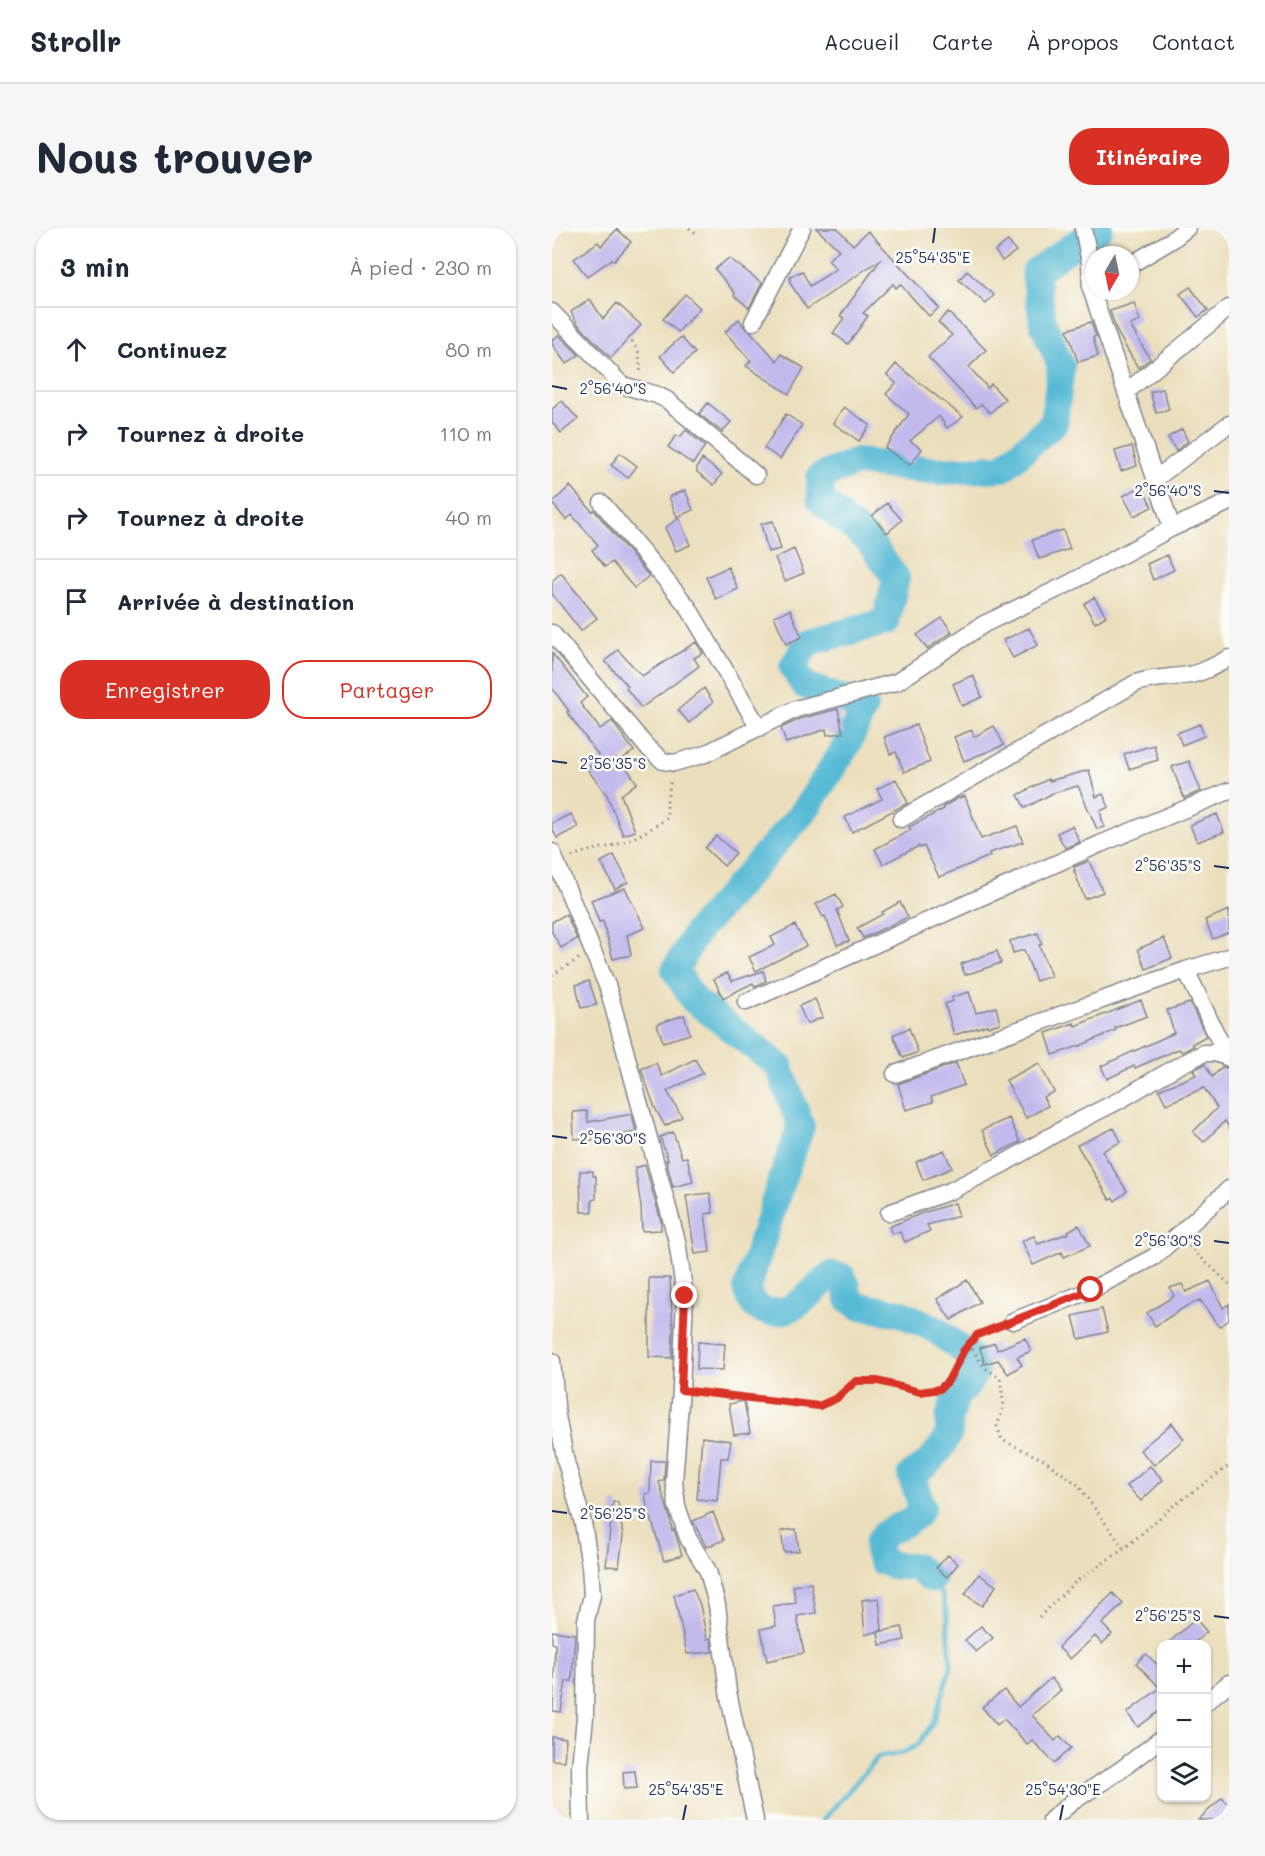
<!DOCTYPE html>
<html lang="fr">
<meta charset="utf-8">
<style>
body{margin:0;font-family:Mali,sans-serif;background:#f6f6f7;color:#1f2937}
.controls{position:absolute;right:18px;bottom:18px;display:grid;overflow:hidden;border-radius:12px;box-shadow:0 2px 4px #0004}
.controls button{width:54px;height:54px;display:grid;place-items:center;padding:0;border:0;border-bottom:2px solid #e0e1e3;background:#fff;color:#1f2937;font:30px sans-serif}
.compass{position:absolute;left:533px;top:18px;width:54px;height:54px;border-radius:50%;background:#fff;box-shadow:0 2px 4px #0004;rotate:189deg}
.stop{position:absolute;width:18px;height:18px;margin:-14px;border:4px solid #d93025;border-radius:50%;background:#fff}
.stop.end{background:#d93025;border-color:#fff;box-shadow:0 2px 6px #0008}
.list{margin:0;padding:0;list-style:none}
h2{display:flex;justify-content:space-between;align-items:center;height:78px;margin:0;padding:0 24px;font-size:26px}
h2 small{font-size:20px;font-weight:400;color:#747a83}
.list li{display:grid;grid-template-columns:39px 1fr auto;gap:18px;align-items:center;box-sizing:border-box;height:84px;padding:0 24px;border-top:2px solid #e0e1e3}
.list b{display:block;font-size:22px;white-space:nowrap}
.list em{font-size:20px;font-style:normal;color:#747a83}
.actions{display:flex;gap:12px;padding:18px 24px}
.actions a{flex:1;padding:14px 0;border:2px solid #d93025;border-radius:24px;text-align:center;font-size:21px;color:#d93025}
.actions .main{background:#d93025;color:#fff}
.icon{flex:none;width:33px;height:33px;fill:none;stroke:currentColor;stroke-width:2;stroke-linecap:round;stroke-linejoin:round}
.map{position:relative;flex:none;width:677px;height:1592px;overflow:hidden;border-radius:24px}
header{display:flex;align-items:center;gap:36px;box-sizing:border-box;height:84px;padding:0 30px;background:#fff;border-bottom:2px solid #e0e1e3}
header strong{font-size:28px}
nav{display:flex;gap:33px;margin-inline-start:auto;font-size:21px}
.intro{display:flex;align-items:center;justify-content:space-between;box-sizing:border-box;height:144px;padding:0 36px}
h1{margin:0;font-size:42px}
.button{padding:15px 27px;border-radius:24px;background:#d93025;color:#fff;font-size:21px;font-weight:700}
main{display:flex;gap:36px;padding:0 36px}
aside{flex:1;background:#fff;border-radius:24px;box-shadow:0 2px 4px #0004}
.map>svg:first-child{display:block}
</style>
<header>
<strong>Strollr</strong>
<nav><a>Accueil</a><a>Carte</a><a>À propos</a><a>Contact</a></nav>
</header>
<div class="intro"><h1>Nous trouver</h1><a class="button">Itinéraire</a></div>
<main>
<aside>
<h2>3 min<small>À pied · 230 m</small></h2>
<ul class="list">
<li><svg class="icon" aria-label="ahead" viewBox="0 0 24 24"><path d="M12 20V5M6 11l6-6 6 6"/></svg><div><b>Continuez</b></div><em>80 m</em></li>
<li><svg class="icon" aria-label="right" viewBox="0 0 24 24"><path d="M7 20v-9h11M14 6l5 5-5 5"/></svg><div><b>Tournez à droite</b></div><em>110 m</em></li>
<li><svg class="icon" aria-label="right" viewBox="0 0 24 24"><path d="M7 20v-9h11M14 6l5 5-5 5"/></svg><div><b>Tournez à droite</b></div><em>40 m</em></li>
<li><svg class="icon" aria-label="arrive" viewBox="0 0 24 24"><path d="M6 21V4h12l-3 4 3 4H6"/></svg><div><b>Arrivée à destination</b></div></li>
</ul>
<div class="actions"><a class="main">Enregistrer</a><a>Partager</a></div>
</aside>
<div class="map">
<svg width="677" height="1592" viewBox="0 0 677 1592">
<rect width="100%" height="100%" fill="#fdfcf7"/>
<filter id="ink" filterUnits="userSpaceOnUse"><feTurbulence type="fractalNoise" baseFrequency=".0167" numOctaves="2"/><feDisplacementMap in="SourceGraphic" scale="12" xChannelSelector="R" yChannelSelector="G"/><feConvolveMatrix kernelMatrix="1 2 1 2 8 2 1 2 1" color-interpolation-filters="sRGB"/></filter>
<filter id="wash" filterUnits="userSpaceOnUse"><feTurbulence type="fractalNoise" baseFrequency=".008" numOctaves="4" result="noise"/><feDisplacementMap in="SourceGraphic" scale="24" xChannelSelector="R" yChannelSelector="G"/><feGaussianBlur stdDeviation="1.35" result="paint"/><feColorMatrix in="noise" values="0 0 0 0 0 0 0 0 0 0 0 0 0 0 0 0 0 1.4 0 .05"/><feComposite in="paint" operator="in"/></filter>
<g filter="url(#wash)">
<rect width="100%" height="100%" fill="#ebdebc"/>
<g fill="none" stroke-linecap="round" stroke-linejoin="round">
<!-- stream -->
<path stroke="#57bad5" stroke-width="4.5" d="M271,1592L326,1529L351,1525L367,1516L382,1493L399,1439L395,1385L390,1367L380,1351"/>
<!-- river -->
<path stroke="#57bad5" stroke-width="28" d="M380,1351L362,1338H344L330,1333C313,1302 353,1301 365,1287C367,1285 368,1281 370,1279L359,1247L375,1236L389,1220L397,1205V1191L404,1167L414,1159L423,1144L419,1129L383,1101L348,1085L306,1078L297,1071L294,1056L290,1049L279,1047C269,1055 260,1065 250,1073C229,1089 200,1090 195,1060L230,951L249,899L227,838L142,772L123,742L144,705L253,582L295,517L312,479L252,457L241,439L256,414L334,394L344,350L316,312L269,273L268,249L304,234L387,243L451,240L502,195L509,138L491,95L483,44L547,0"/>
</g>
<g id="blocks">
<!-- building -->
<path fill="#c2baec" d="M264,0H285L301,17L316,3L387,80L377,88L348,56L344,60L341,56L311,85L316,88L296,116L281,105L292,90L288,88L329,31L255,81L238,55V49L250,43L258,58L284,41L276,32L287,22Z
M65,1L79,14L62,33L60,31L35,49L22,31L46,14L49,18Z
M456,13L464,23L450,33L443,23Z
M177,30L210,55L197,80L182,67L183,65L163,41Z
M415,43L442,67L434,76L407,52Z
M638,59L656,82L646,89L628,66Z
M133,66L148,80L126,104L111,91Z
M38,71L51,91L65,75L89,97L59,130L25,95L19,84Z
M582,75L588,93L578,97L598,131L586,140L565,104L558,83Z
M396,84L434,122L417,139L436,160L439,156L453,171L438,185L429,176L424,180L376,129L400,107L386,94Z
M187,91L193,100L199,104L225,133L229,126L252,140L237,166L194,138L199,133L173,104Z
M539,94L544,108L541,109L546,128L526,134L515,102Z
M7,107L27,127L14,136L0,116V112Z
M129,109L143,125L122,144L108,128Z
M344,136L411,189L395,200L387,188L358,213L370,221L358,237L333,220L357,186L334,166L344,155L335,147Z
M611,161L617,181L604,185L598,164Z
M10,173L26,191L9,205L0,194V181Z
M156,175L179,194L170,204L147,186Z
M292,179L318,197L307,213L281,195Z
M234,186L250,197L228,231L212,220Z
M630,201L636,213L624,223L616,209Z
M134,202L153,218L141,236L116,219L124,207L128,209Z
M580,218L585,238L569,243L563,223Z
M68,225L85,238L76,250L59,237Z
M150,231L170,246L162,257L145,244V239Z
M18,258L40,283L42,282L97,348L82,360L60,334L53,339L40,322L46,317L20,287L14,292L0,275Z
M590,258L600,279L582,288L571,268Z
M133,262L141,282L125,289L117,269Z
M335,275L350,292L335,305L320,288Z
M127,290L138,317L124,323L113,300Z
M221,293L229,321L216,324L209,296Z
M511,302L518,321L487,331L480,312Z
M242,321L252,345L233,353L223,330Z
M615,327L622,342L601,352L595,336Z
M176,339L186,361L164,371L154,349Z
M9,345L45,390L29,403L0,366V353Z
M542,369L554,388L543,395L532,376Z
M238,382L250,409L234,416L222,388Z
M390,390L400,404L375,421L365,407Z
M477,400L486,417L461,430L451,412Z
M144,414L151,425L142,430L147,438L89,480L74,460L76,458L53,433L66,422L90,448Z
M0,425L35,469L28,475L48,501L60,493L82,523L69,532L85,555L69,567L83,603L71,607L55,567L35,541L49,531L15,484L17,483L0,460Z
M421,447L430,469L410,478L401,456Z
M152,460L161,474L137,495L126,482Z
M286,481L291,505L275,507L274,501L234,515L229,500L248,491Z
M648,496L652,508L630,517L625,505Z
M364,497L378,534L352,544L344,524L338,526L332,509Z
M442,498L452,517L412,533L402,509L420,502L422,509Z
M602,517L606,532L577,541L572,526Z
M637,533L649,563L632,570L620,539Z
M537,542L544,569L551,566L557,579L548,583L552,599L545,601L526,558L501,565L473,580L466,567L496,551L497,553Z
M344,551L356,575L300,604L293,589L330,571L325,561Z
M413,568L429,611L465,598L471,614L437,625L438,628L387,649L372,618L368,620L367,618L331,636L323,621L359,602L357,599L392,581L391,579L404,571Z
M19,586L26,599L5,610L0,600V595Z
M665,586L672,604L645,614L638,597Z
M520,598L528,614L513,620L505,605Z
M164,608L184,625L172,638L153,620Z
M62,627L76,654L63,661L49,634Z
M537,633L551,664L533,671L522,643H523L522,639Z
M73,660L93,700L75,707L79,727L61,731L51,693L47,694L39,672Z
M284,666L291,679L285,682L297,713L285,717L273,688L271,689L264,676Z
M348,674L356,689L311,710L305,700L331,686L330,684Z
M677,682V704L661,711L653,692Z
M14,686L25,711L9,720L0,704V694Z
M243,697L254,718L204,743L197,729L223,717L219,709Z
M486,705L490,716L487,717L499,748L484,753L472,722L461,725L458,713Z
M612,710L620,730L594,741L586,721Z
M445,723L449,735L413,747L409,736Z
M211,743L214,753L203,759L201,755L171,770L162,751L175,745L180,753Z
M37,753L45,777L29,780L24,757Z
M417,764L424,785L444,779L448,795L436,799L435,797L402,807L393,776L401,773L400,769Z
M263,771L271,789L255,796L247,778Z
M589,772L595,788L563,800L564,802L530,817L501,827L494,805L522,795L523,798Z
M638,775L654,808L640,816L642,818L630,824L627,821L583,840L582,838L555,851L549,838L622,805L615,782Z
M132,787L138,806L111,814L105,796Z
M357,800L366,824L351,830L341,807Z
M143,831L151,845L115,863L130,889L113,898L103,880L89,841L104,835L110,848Z
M404,835L412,857L379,869L381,874L354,882L346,856Z
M487,835L502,864L491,869L496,878L474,890L454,852Z
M653,836L660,849L670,839L677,840V900L673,893L652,914L641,904L665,880L652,860L614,876L607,862L644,847L641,842Z
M35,883L36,894L80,886L84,904L34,913V910L22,911L21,884Z
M457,890L468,914L442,927L430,902Z
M562,900L569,914L550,923L575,963L563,973L561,970L558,972L525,917Z
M121,904L130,930L135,929L141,954L121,959L114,932H116L108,909Z
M392,922L400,940L371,952L364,934Z
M93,937L109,993V1002L90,1003L89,979L83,940Z
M28,943H41V948H44V971L40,972V984H29Z
M158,965L161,985L153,986L158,1024L143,1026L134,968Z
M403,975L407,988L375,997L378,1003L353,1014L348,1004L340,1006L337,999L370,985Z
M527,997L538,1018L512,1029L510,1024L481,1037L470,1013L482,1008L486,1016L517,1005L516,1003Z
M97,1050H118L121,1103L120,1130L97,1129Z
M415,1052L428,1074L399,1092L385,1071Z
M658,1053L671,1080L677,1076V1092L667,1099L648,1072L633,1079L603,1098L595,1085L622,1068L618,1060L630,1056L634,1064Z
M550,1081L556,1104L527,1111L521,1088Z
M473,1110L479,1123L465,1129L470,1137L456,1146L446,1132L433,1136L428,1120L443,1115L445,1122Z
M146,1114L173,1116L171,1142L145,1141Z
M192,1173L198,1205L182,1207L177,1176Z
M620,1195L632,1211L602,1237L588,1222Z
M150,1209L179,1213L176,1230H169L165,1273L145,1271Z
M99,1233H113L112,1252L107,1254L118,1290L120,1302L122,1301L130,1327L112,1333L99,1290L97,1291L93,1266L98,1265Z
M598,1238L611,1252L589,1273L575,1258Z
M61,1274H66L71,1308L67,1339L54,1338Z
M161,1284L172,1312L154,1319L141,1293Z
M244,1301L247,1323L232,1324L229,1303Z
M396,1327L406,1336L395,1349L384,1340Z
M427,1346L444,1358L430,1378L413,1366Z
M259,1355L264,1385L245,1388L252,1425L215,1433L209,1401L224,1398L221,1378L244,1375L241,1358Z
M141,1361L148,1377L155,1411L159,1410L160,1424L135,1426L122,1367Z
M561,1365L571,1376L550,1396L560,1406L550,1416L543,1408L518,1431L506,1419Z
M327,1370L330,1402L313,1407L310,1372Z
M644,1391L655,1404L641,1416H615Z
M429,1398L441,1410L424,1424L413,1412Z
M350,1399L353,1412L328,1417L326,1404Z
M0,1403L23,1406L20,1453H14L9,1484L1,1483L3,1416L0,1415Z
M594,1426L609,1440V1482L586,1499L575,1485L608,1460L584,1435Z
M499,1450L509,1462L480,1487L503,1513L508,1508L519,1520L502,1535L480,1512L475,1516L452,1491L445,1497L430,1479L452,1462L466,1479Z
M0,1509L14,1511L12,1533L0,1532Z
M83,1543L85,1560L72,1561L71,1544Z
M670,1570L677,1577V1581L665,1592H646Z"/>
</g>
</g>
<g filter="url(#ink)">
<use href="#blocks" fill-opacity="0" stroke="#83868d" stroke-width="1.5"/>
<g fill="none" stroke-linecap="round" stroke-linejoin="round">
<!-- street casing -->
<g stroke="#83868d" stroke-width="19">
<path id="street" d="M531,0L538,34L539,61L620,300
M578,37L620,12L635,0
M0,84L70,157L105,167L115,172L204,247
M201,94L250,0
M574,164L677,80
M603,251L677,196
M50,275L136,379L207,500
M0,405L94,518L111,533L122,535L153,526L244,481L345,454L432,396L514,357L620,300L677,274
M349,591L584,455C601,449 619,450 637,447C651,445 664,437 677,430
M0,624L56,760L125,1013L133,1068L129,1162L122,1254L125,1278L136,1310L156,1343L165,1377L176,1464L203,1592
M634,742L669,816L672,827
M194,774L548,616L677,563
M343,846L634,742L677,729
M337,985L398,963L451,936L513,900L568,872L624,839L652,825H663L677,830
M461,1093L539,1062L602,1029L677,961
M0,1133L5,1188L14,1234L31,1295L38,1338L40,1367L34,1392L33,1489L28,1539L29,1592
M654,1474L677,1455
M499,1592L520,1574L567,1543L610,1510"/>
</g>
<!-- path -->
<path stroke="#83868d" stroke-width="3" stroke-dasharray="1.5 4.5" stroke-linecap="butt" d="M137,0L144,5
M80,113L87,125L89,147
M20,629C35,621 53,621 69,615C86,609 101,600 115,590V573L119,551
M0,747L28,730
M637,1018L677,1056
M417,1116L432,1139L448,1150L452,1178L445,1198L450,1212L492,1232L526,1257L572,1321
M145,1165L197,1169L267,1178L285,1170L304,1153H326L368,1164L388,1161L396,1153L412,1122L425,1107L448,1097
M487,1389L523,1354L572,1321L621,1278L677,1238"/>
<!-- street -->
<use href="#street" stroke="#fff" stroke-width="16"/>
</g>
</g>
<g fill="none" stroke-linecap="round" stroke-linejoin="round" filter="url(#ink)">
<!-- route -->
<path stroke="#d93025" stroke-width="8" d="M133,1068L129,1162L267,1178L285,1170L304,1153H326L368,1164L388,1161L396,1153L412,1122L425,1107L539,1062"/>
</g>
<!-- ticks -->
<path fill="none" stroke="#1b2f5e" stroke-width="2" d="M381,15L383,0M0,158L15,161M662,263L677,265M0,533L15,535M662,638L677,640M0,908L15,910M662,1013L677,1015M0,1283L15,1285M662,1388L677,1390M131,1592L134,1577M508,1592L511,1577"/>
<g font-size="15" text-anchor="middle" fill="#1b2f5e" stroke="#fdfcf7" stroke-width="5" stroke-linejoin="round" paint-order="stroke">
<text x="381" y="35">25°54'35"E</text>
<text x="61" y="166">2°56'40"S</text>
<text x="616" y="268">2°56'40"S</text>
<text x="61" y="541">2°56'35"S</text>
<text x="616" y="643">2°56'35"S</text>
<text x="61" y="916">2°56'30"S</text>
<text x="616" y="1018">2°56'30"S</text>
<text x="61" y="1291">2°56'25"S</text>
<text x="616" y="1393">2°56'25"S</text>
<text x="134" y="1567">25°54'35"E</text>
<text x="511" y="1567">25°54'30"E</text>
</g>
</svg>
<div class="controls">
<button>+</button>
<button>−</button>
<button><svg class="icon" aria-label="layers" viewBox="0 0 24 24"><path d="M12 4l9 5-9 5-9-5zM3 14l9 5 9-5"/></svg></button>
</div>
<svg class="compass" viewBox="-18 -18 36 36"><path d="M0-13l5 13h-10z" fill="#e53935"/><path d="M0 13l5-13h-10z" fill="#747a83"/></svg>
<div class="stop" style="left:539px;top:1062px"></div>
<div class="stop end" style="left:133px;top:1068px"></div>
</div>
</main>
